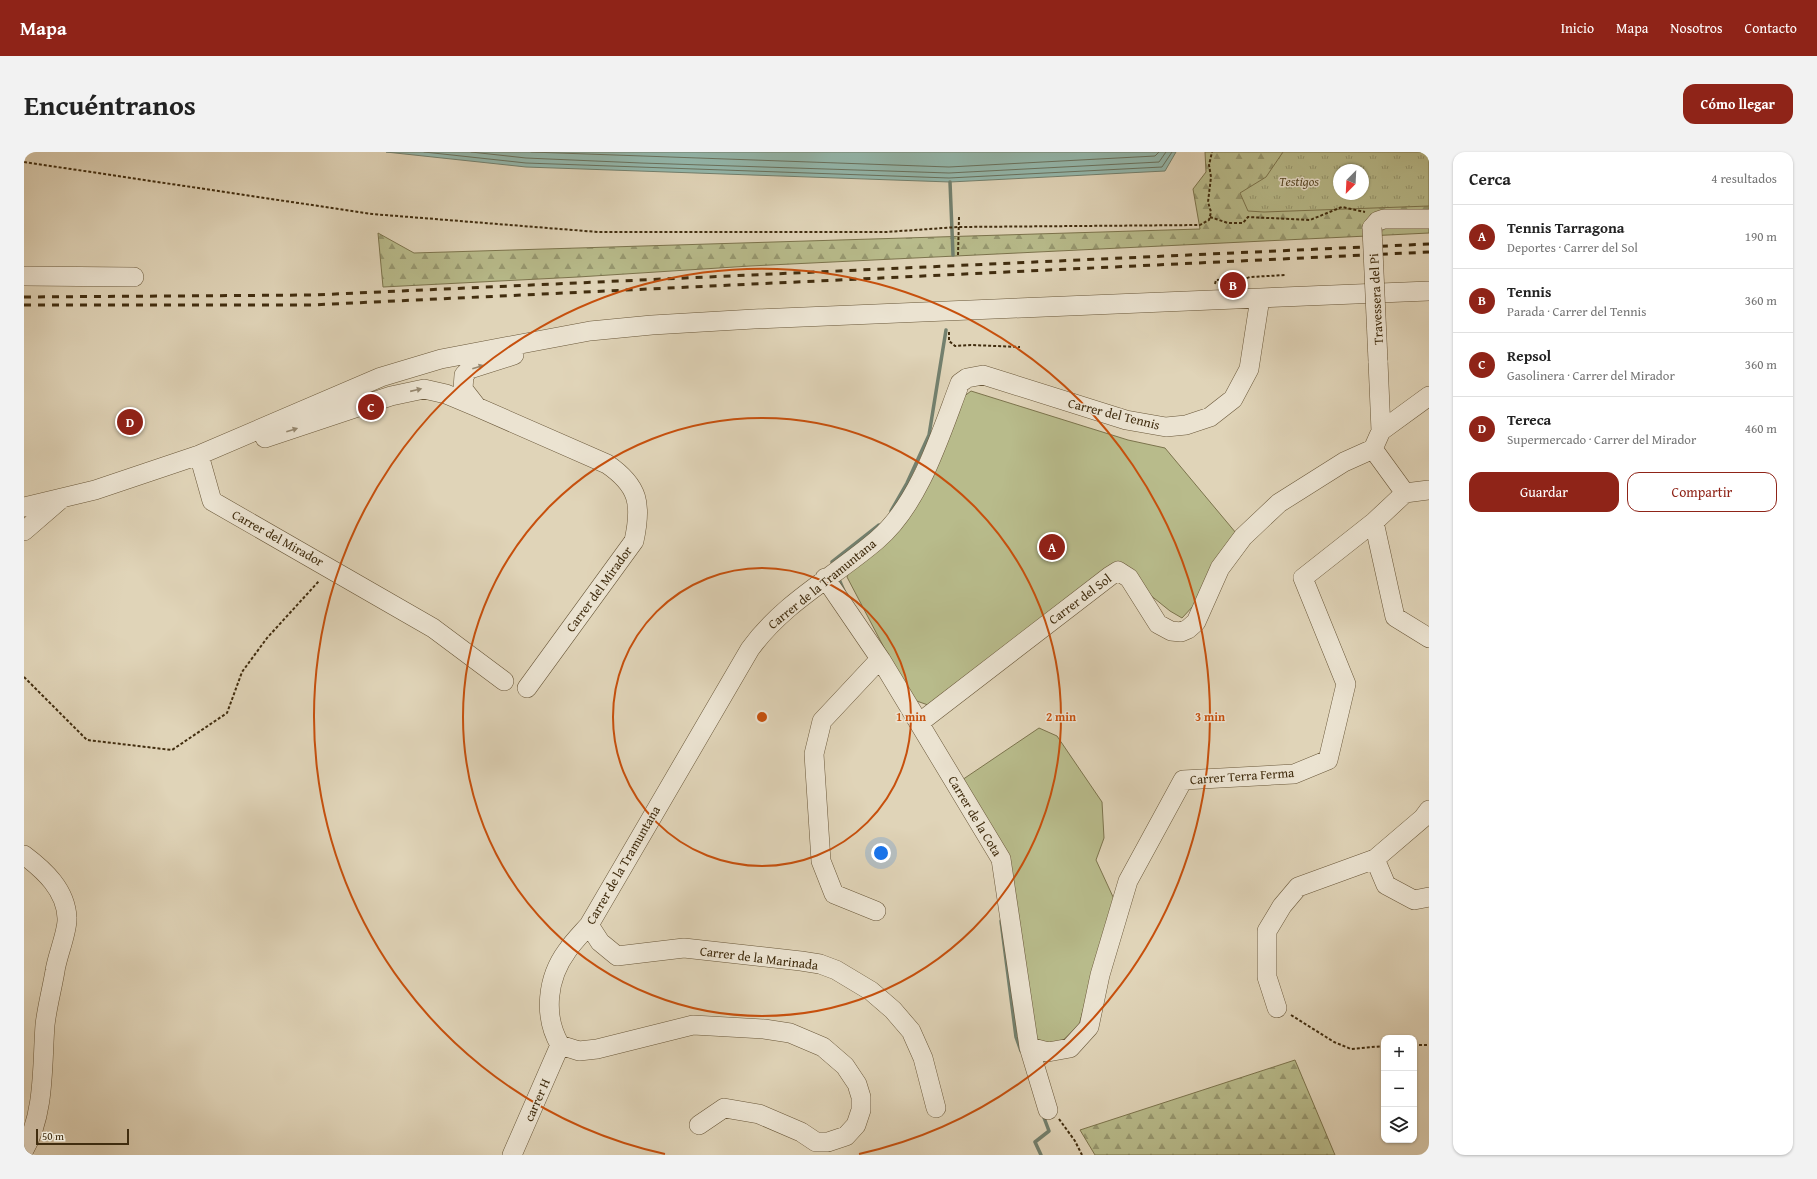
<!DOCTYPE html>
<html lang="es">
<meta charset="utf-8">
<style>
body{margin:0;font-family:"Gentium Book Plus",serif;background:#f2f2f2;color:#222}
.controls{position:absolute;right:12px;bottom:12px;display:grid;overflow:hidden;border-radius:8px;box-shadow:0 1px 3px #0004}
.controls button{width:36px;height:36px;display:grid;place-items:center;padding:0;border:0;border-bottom:1px solid #e0e0e0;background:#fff;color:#222;font:20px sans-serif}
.compass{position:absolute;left:1309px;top:12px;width:36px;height:36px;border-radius:50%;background:#fff;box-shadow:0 1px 3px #0004;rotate:204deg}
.scale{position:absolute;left:12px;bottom:10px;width:93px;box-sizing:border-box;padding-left:4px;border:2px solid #412d0f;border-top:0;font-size:11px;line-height:14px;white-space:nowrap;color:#412d0f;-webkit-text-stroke:3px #ebe3d1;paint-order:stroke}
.you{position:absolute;left:857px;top:701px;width:14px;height:14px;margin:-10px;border:3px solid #fff;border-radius:50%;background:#1a73e8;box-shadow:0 0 0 6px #1a73e833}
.badge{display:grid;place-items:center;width:26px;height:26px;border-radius:50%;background:#8f2418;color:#fff;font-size:13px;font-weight:700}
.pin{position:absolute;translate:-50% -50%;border:2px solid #fff;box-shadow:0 1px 4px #0006}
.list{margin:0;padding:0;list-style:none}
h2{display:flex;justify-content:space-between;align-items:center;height:52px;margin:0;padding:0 16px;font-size:17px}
h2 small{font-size:13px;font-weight:400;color:#767676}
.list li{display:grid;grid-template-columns:26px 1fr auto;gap:12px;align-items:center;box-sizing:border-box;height:64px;padding:0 16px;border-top:1px solid #e0e0e0}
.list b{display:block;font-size:15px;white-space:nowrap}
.list p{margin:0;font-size:13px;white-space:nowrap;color:#767676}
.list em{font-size:13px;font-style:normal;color:#767676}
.actions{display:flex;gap:8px;padding:12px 16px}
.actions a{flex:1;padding:9px 0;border:1px solid #8f2418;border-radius:12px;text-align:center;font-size:14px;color:#8f2418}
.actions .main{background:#8f2418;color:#fff}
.icon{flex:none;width:22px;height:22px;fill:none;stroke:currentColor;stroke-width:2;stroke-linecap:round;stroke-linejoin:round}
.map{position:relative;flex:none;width:1405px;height:1003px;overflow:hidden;border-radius:12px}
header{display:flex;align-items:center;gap:24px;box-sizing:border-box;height:56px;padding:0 20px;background:#8f2418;color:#fff}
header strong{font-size:19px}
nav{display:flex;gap:22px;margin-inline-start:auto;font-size:14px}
.intro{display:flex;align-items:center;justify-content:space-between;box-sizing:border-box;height:96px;padding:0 24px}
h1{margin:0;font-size:28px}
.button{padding:10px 18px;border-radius:12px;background:#8f2418;color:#fff;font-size:14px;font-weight:700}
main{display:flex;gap:24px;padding:0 24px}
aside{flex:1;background:#fff;border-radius:12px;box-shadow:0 1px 3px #0004}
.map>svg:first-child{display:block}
</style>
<header>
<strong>Mapa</strong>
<nav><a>Inicio</a><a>Mapa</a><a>Nosotros</a><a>Contacto</a></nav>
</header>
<div class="intro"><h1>Encuéntranos</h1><a class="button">Cómo llegar</a></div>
<main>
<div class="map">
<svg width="1405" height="1003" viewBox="0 0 1405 1003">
<defs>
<pattern id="forest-firs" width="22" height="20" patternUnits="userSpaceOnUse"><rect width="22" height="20" fill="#b8bb8b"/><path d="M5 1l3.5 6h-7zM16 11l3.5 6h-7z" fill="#979870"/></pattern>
<pattern id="park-tufts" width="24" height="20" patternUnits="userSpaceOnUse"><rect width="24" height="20" fill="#b8bb8b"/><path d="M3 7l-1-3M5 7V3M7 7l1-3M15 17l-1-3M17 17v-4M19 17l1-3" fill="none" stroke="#979870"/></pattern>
</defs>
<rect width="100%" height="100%" fill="#e0d4b8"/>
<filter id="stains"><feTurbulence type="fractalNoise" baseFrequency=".005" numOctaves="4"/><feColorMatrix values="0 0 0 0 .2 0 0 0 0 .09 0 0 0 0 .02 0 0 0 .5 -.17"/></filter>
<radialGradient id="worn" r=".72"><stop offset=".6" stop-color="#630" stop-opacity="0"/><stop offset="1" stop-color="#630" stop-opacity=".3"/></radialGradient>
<!-- forest -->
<path fill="url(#forest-firs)" stroke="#7c744d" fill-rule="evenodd" d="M1181,0H1405V81L726,114L554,125L359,135L354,81L390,101L1176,77L1169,37L1182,20ZM1315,18H1339V42H1315Z
M1271,908L1311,1003H1071L1056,978Z"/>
<!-- park -->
<path fill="url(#park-tufts)" stroke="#7c744d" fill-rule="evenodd" d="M1259,0H1405V54L1240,60L1224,59L1216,41L1242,25ZM1315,18H1339V42H1315Z"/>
<!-- pitch -->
<path fill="#b8bb8b" stroke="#7c744d" d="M947,239L1104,288L1141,296L1212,381L1171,452L1158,466L1146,459L1089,413L904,553L887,547L823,425L825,420L883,369L934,249Z
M1015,576L1033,584L1078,650L1080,686L1072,708L1090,747L1055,873L1034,893L1014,889L1008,878L985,706L935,630Z"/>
<!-- water -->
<path fill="#94b8ad" stroke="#73806e" d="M362,0H1152L1141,19L926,30L502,15Z"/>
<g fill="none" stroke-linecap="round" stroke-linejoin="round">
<!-- shore -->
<path stroke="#6a725e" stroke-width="1" d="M400,0L502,11L925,26L1138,15L1148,0
M447,0L502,6L617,11L925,21L1135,10L1142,0
M507,0L925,15L1131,4L1135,0"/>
<!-- stream -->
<path stroke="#73806e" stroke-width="3.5" d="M926,30L929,103
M867,359L883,331L905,283L922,178
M810,415L808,410L855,373
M814,425L820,439
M977,769L992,885L997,899
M1017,1003L1011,990L1025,979L1019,963"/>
<!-- minor casing -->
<g stroke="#695739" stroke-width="20">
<path id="minor" d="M1348,76L1354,69L1360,67H1405
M0,124L110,125
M1354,209L1357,279
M453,255L439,237L440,223L446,217L490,203
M241,286L367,244L400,237L422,242L453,255L583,312C615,334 618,352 610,389L503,536
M1349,297L1381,341
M175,303L188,349L409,476L480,529
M1381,341L1405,338
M0,355L71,338L175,303L357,225L417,207L566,179L628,173L730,167L1405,139
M1350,370L1371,465L1405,486
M0,379L37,347
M801,426L857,508L977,707L1005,895L1024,958
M895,571L1086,424L1094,419L1105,426L1134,472L1147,479L1157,480L1164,477L1172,470L1196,416L1219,385L1255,351L1320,310L1349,297L1357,279L1405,244
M1405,658L1399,666L1351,707L1362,733L1390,748L1405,745
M0,703C20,718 42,738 43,766C44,779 33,804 31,819C28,837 23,855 21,873C18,913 21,962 0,998
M852,759L810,742L797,709L790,602L798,569L856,507
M565,773L576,790L593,804L660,796L777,809L796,812L812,818L847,839L869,858L887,879L899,906L912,956
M1253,856L1243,825V779L1258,754L1274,735L1351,707
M1005,895L1024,900L1046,896L1065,875L1076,823L1104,729L1159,628L1270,622L1304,608L1322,532L1279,426L1350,370L1381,341
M675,973L700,956L735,962L777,980L792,990H804L822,984L832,973L837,958V945L833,932L821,914L799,895L766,881L740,877L669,873L573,897L555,899L536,893C519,864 523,826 543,799C549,790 558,781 565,773L726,497C760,450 810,425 853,388C896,351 916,283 936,231L943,226L959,223L1102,268L1142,275L1162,273L1186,265L1209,247L1225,217L1236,146
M488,1003L536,893"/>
</g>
<!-- path -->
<path stroke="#412d0f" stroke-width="2" stroke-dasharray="3 2" stroke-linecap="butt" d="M0,10L348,62L574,80H862L934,75L1176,73L1185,68L1187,60L1184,50L1187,25L1185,13L1188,0
M1186,65L1204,71H1219L1224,65L1286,68L1318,55L1341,60
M934,103L935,65
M1191,132L1192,128L1220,127L1226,125L1262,123
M925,180V189L931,194L947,193L996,195
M0,525L63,588L148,598L203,561L218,520L243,486L295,429
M1267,863L1310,890L1327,897L1360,894
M1390,893H1405
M1035,967L1051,989L1058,1003"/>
<!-- minor -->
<use href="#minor" stroke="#ebe3d1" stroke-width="19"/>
<!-- rail -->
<path stroke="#412d0f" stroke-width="3" stroke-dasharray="7 7" stroke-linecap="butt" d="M0,145L289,143L1405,92
M0,153H287L1405,100"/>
<!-- minor-bridge casing -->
<g stroke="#695739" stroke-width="20" stroke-linecap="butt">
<path id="minor-bridge" d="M1348,76L1354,209"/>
</g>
<!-- minor-bridge -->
<use href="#minor-bridge" stroke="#ebe3d1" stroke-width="19"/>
</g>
<!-- one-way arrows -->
<defs><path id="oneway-solid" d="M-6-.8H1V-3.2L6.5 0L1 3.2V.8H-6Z"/></defs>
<g fill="#968870">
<use href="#oneway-solid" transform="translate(454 215) rotate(-18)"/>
<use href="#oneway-solid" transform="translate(392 238) rotate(-13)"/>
<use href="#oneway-solid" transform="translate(268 278) rotate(-18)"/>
</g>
<!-- distance rings -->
<g fill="none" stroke="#c7500d" stroke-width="2">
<circle cx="738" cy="565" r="149"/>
<circle cx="738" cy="565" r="299"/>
<path d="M641 1002A448 448 0 1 1 835 1002"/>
</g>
<g text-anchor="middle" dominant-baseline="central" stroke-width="3" stroke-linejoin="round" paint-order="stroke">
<!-- park labels -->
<g font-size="13" font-style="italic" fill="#594928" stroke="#ebe3d1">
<text x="1275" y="29">Testigos</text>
</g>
<!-- street labels -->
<g font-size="13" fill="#412d0f" stroke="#ebe3d1">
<text transform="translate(1352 147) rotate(-93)">Travessera del Pi</text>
<text transform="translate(1090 262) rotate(14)">Carrer del Tennis</text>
<text transform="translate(254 386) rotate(29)">Carrer del Mirador</text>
<text transform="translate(798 432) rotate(-39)">Carrer de la Tramuntana</text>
<text transform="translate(575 437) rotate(-54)">Carrer del Mirador</text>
<text transform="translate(1056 447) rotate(-37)">Carrer del Sol</text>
<text transform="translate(1218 624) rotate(-4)">Carrer Terra Ferma</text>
<text transform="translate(951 664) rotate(59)">Carrer de la Cota</text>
<text transform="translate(599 713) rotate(-60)">Carrer de la Tramuntana</text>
<text transform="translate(735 806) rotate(7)">Carrer de la Marinada</text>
<text transform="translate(513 948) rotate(-66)">carrer H</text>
</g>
</g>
<circle cx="738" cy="565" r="6" fill="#c7500d" stroke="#ebe3d1" stroke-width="2"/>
<g font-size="12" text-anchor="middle" font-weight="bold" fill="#c7500d" stroke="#ebe3d1" stroke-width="3" stroke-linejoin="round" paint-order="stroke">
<text x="887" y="569">1 min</text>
<text x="1037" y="569">2 min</text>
<text x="1186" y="569">3 min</text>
</g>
<rect width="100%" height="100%" filter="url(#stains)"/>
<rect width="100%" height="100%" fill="url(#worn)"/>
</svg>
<div class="controls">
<button>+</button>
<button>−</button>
<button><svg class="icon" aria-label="layers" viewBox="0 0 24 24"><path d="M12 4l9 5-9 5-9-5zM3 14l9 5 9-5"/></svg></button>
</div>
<svg class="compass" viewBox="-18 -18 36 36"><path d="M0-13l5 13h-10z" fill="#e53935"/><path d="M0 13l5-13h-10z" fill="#767676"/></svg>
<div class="scale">50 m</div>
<div class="you"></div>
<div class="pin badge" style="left:1028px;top:395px">A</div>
<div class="pin badge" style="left:1209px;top:133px">B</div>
<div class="pin badge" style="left:347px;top:255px">C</div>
<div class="pin badge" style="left:106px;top:270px">D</div>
</div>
<aside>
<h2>Cerca<small>4 resultados</small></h2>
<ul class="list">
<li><span class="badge">A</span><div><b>Tennis Tarragona</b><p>Deportes · Carrer del Sol</p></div><em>190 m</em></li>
<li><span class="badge">B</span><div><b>Tennis</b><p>Parada · Carrer del Tennis</p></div><em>360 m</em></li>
<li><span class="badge">C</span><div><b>Repsol</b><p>Gasolinera · Carrer del Mirador</p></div><em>360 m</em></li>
<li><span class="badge">D</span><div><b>Tereca</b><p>Supermercado · Carrer del Mirador</p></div><em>460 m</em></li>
</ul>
<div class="actions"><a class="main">Guardar</a><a>Compartir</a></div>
</aside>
</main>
